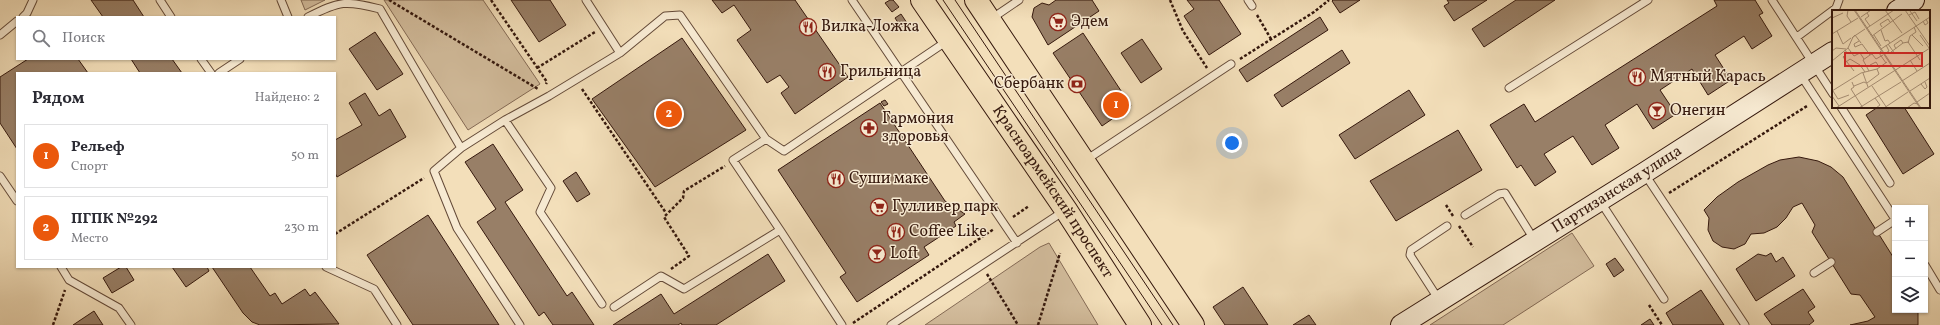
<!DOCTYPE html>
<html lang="ru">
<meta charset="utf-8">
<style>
body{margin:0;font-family:Vollkorn,serif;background:#f2f2f3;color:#2b2b33}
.controls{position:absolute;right:12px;bottom:12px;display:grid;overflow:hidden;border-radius:0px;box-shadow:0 1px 3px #0004}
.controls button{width:36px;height:36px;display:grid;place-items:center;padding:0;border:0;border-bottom:1px solid #e1e1e2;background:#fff;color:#2b2b33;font:20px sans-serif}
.you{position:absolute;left:1232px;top:143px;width:14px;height:14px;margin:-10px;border:3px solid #fff;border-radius:50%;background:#1a73e8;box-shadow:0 0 0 6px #1a73e833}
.badge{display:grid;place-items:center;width:26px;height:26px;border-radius:50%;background:#ea580c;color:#fff;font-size:13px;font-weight:700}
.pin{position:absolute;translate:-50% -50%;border:2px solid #fff;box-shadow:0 1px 4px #0006}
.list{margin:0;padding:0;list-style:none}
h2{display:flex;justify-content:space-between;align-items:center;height:52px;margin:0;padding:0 16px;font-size:17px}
h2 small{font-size:13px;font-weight:400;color:#7c7c81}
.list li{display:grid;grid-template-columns:26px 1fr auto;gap:12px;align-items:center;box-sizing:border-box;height:64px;margin:0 8px 8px;padding:0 8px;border:1px solid #e1e1e2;border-radius:0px}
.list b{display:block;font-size:15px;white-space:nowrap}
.list p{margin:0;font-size:13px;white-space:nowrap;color:#7c7c81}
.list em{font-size:13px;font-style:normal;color:#7c7c81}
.icon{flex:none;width:22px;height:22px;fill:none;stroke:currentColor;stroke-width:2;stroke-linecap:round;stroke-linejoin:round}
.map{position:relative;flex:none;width:1940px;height:325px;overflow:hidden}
.search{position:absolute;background:#fff;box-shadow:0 1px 3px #0004;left:16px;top:16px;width:320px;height:44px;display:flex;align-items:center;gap:10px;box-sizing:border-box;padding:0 14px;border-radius:0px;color:#7c7c81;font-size:15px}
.panel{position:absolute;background:#fff;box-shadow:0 1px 3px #0004;left:16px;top:72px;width:320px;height:196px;border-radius:0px}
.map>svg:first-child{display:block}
</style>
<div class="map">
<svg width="1940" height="325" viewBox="0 0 1940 325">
<rect width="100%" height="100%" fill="#f3dfba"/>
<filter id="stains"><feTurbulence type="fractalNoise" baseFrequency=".005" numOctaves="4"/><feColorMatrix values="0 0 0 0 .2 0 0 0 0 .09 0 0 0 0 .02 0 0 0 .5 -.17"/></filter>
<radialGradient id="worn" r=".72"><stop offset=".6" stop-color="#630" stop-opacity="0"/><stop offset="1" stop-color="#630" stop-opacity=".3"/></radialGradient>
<!-- green -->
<path fill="#d3bd9d" stroke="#846a55" d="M301,0H325L305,10Z
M384,0H483L540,84L468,130Z
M1572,233L1594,266L1503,325H1430Z
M1049,243L1098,325H925L1040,247Z"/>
<!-- building -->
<path fill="#987f67" stroke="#35180d" d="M91,0H133L144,17H103Z
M511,0H550L566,25L539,42Z
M712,0H795L848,77L795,114L781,93L789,87L780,75L767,83L737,40L751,30L734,5L722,13Z
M890,0H893L899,7L892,12L885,3Z
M1056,0H1092L1099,11L1048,45L1032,17L1034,8L1042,3L1049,5Z
M1187,0H1219L1241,34L1209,55L1184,16L1194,9Z
M1333,0H1360L1340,13L1332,1Z
M1447,0H1487L1454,21L1444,6L1449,3Z
M1516,0H1555L1484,47L1472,29Z
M1714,0H1755L1763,13L1759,15L1772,36L1752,49L1744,36L1715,55L1731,80L1708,95L1692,69L1660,90L1676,114L1653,129L1637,104L1605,125L1619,148L1592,165L1573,136L1544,154L1556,172L1535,186L1521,165L1517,168L1490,125L1524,104L1535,122L1717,6Z
M901,14L907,23L901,27L895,18Z
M1320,17L1328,30L1247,82L1239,70Z
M375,32L403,74L377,90L349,49Z
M1083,33L1131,106L1102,126L1053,53Z
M682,38L746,130L655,187L592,99Z
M1142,39L1162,69L1141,83L1121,53Z
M1342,50L1350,63L1282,107L1274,95Z
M28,59H78L88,73H17V149L0,123V77Z
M131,59H172L182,73H140Z
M1409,90L1425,115L1355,159L1339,135Z
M365,93L379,116L390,109L406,137L337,177L335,173V140L362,125L349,103Z
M885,100L888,104L884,106L881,102Z
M880,103L945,201L965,214L954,222L956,226L924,247L929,255L857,302L840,277L846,273L778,170Z
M1878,107H1904L1934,154L1903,174L1866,115Z
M1458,130L1482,170L1396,221L1370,181Z
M493,144L523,190L505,202L567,296L572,292L594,325H553L544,312L539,316L477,222L496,209L465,162Z
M1799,157L1818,161L1831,167L1843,177L1895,260V310H1918V325H1850L1868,321L1875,317L1860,295L1851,294L1812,232L1815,225L1802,203L1793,207L1786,218L1777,227L1764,233L1751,234L1745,244L1734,249L1722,247L1713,241L1708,230L1709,218L1704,210L1717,197L1738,182L1768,165L1780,160Z
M576,172L590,194L577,202L563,181Z
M428,215L499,325H413L367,255Z
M1771,253L1776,262L1783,257L1795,276L1756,301L1736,269L1758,254L1766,256Z
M768,254L785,281L716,325H682L681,323L678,325H613L661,294L674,314Z
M1615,258L1624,270L1614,277L1606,264Z
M121,267H126L134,280L112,293L103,278Z
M172,267H207L209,271L186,287Z
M212,267H250L270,296L275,293L282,304L305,289L310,296L315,292L339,324L260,325L252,322L243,313Z
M1243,287L1268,325H1225L1213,307Z
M1803,289L1815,307L1808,312L1814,321L1809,325H1772L1764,314Z
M1701,290L1724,325H1673L1666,313Z
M94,311L103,325H73Z
M1309,315L1316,325H1293Z
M1650,319L1654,325H1641Z"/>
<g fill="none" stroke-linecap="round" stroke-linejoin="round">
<!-- lane casing -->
<g stroke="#644a38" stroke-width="9">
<path id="lane" d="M160,0L171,17
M281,0L288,17
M852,0L1017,243
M1248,0L1252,6
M1772,0L1833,94
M23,17L27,13L33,0
M308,17C340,1 345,0 380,9L461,148
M991,19L1019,0
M0,35L17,21
M1797,37L1836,8L1839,0
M620,53L665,16L680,15L766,139L784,151L947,41
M201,59L211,73
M219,73L240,59
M1800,74L1895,219
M1509,88L1648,0
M1841,107L1890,183
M505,120L551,188L540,212L602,304
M766,139L733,160L780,230
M1086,160L1231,64
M1644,173L1745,325
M0,176L17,201
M1600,201L1664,299
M1465,215L1499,194L1505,193L1535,241
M1877,232L1895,220
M1925,265L1940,290
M61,267L69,280L119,308L131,325
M326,267L374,289L397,325
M1814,273L1831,262
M1439,300L1410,255L1411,250L1447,226
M614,307L661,276L684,289L780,230L842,325
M520,325L457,228L434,171L461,148L505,120L549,96L620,53L586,0
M891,325L1064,211"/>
</g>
<!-- secondary casing -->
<g stroke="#35180d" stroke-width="22">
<g id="secondary">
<path d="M1897,11L1914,0"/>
<path id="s1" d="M1401,325L1644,173L1833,52"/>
</g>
</g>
<!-- primary casing -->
<g stroke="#35180d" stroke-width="24">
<g id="primary">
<path id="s2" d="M922,0L1066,210L1140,325"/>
<path d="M976,0L1193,325"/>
</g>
</g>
<!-- path -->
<path stroke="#35180d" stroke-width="2.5" stroke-dasharray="3 2" stroke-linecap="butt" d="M389,0L538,89
M491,0L547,82L546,84
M1170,0L1183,31L1207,68
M1257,15L1271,39
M1240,59L1314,12L1329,0
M537,68L595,32
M582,89L666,213
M1669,193L1807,106
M1446,205L1453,216
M1013,217L1029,206
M1459,226L1473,247
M335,234L424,178
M671,269L689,256L664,217L683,198L684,191L725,166
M987,274L1018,325
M1649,305L1662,325
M853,323L994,229
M53,325L65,290
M1038,325L1060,253"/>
<!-- lane -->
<use href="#lane" stroke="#f7ead2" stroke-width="7"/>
<!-- secondary -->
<use href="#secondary" stroke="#f7ead2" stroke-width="20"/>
<!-- primary -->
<use href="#primary" stroke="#f3dfba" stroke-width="22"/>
<!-- tram -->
<path stroke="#35180d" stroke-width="1" d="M943,0L1162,325
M955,0L1173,325"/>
</g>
<!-- icons -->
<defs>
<g id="supermarket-ring" transform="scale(0.9)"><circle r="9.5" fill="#f7ead2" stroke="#8f2418" stroke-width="1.5"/><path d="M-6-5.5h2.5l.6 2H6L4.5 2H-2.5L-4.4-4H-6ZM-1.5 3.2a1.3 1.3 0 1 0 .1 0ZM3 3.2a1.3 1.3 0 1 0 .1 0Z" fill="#8f2418"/></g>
<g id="restaurant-ring" transform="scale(0.9)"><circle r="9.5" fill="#f7ead2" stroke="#8f2418" stroke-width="1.5"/><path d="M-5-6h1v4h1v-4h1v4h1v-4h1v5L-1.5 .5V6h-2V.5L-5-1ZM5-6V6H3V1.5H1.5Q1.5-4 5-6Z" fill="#8f2418"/></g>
<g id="bank-ring" transform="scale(0.9)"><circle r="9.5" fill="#f7ead2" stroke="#8f2418" stroke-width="1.5"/><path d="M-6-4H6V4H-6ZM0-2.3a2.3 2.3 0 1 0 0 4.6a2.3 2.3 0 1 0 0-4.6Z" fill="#8f2418"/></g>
<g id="bar-ring" transform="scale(0.9)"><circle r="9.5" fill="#f7ead2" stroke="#8f2418" stroke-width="1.5"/><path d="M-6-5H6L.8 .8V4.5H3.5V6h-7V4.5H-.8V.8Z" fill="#8f2418"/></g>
<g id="pharmacy-ring" transform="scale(0.9)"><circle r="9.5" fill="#f7ead2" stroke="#8f2418" stroke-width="1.5"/><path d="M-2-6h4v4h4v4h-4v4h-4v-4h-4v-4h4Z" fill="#8f2418"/></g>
</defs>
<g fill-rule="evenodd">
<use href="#supermarket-ring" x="1058" y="22"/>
<use href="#restaurant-ring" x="808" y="27"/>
<use href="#restaurant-ring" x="827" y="72"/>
<use href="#restaurant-ring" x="1637" y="77"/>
<use href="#bank-ring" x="1077" y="84"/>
<use href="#bar-ring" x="1657" y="111"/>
<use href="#pharmacy-ring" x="869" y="128"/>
<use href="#restaurant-ring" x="836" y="179"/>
<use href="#supermarket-ring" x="879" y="207"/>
<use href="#restaurant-ring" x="896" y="232"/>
<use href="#bar-ring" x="877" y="254"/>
</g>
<g text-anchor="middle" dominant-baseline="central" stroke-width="3" stroke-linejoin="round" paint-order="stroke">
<!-- poi labels -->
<g font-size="16" fill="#35180d" stroke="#f7ead2" text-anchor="start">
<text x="1071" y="22">Эдем</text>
<text x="821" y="27">Вилка-Ложка</text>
<text x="840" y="72">Грильница</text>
<text x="1650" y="77">Мятный Карась</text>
<text x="1064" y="84" text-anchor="end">Сбербанк</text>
<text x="1670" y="111">Онегин</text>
<text x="882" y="119">Гармония<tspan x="882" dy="18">здоровья</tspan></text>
<text x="849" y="179">Суши маке</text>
<text x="892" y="207">Гулливер парк</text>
<text x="909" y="232">Coffee Like</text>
<text x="890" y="254">Loft</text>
</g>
<!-- street labels -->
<g font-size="16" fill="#35180d" stroke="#f7ead2">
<text stroke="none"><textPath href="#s1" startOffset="255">Партизанская улица</textPath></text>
<text stroke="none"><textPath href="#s2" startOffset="232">Красноармейский проспект</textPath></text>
</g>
</g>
<!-- overview -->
<g transform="translate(1832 10)">
<rect width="98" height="98" fill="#f3dfba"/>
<path fill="none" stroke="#a78f75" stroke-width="1" d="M16,0L15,6L19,12M22,0L88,98M23,0L89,98M53,0L70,23M73,0L98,36M78,1L85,11M35,3L37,6L33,9L38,16M77,5L83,2L87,9M29,7L39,0M0,8L11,3M91,11L93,15L96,13L94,9M50,17L48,14L56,9L58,12M35,18L62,0M49,20L53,31L56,30L58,33M5,21L11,34L19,28M0,24L26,8M42,25L49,36M80,25L91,36M88,25L97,38M40,26L70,4M20,28L23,25L29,33M27,31L22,34L23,37L30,34L38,45L31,50L37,61M76,33L78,26L84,22L82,17M56,34L63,44M16,38L22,46L28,43L32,49M49,39L98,7M64,39L62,35L69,30L71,33M13,40L15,43L11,47L22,61M0,41L4,38L14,39M49,41L47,43L54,53M59,42L71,33L76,32L88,50M52,44L57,41L54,35M38,45L40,44L44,49L51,45M78,50L85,61M0,51L16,38L21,27L33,19M14,52L18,49L28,55L33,62M38,55L44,52L47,57M31,63L36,77M70,71L98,53M20,72L22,77L19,79L31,98M35,73L47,64L45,59M89,74L93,79L95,77L93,72M22,76L32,72L34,73M40,76L55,98M0,81L29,63L45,59L55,52M1,81L6,89L17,85M78,81L98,68M0,86L7,96M43,88L48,95L44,98M85,92L98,83M4,98L98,38M27,98L69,72M52,98L76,82M75,98L82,93L86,94"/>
<path fill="#d62828" fill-opacity="0.15" stroke="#d62828" stroke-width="2" d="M13,43H90V56H13Z"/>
<rect width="98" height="98" fill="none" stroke="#35180d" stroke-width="2"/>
</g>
<rect width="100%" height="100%" filter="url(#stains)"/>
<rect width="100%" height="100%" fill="url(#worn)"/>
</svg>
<div class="controls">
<button>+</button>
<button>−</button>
<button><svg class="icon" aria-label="layers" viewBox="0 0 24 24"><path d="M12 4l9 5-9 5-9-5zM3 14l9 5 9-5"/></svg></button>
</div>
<div class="you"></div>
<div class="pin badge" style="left:1116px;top:105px">1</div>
<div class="pin badge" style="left:669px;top:114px">2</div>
<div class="search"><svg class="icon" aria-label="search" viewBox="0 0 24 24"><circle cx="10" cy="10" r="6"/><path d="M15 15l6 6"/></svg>Поиск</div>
<section class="panel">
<h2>Рядом<small>Найдено: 2</small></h2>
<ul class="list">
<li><span class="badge">1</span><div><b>Рельеф</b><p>Спорт</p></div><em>50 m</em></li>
<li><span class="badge">2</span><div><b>ПГПК №292</b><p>Место</p></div><em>230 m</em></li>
</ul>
</section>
</div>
